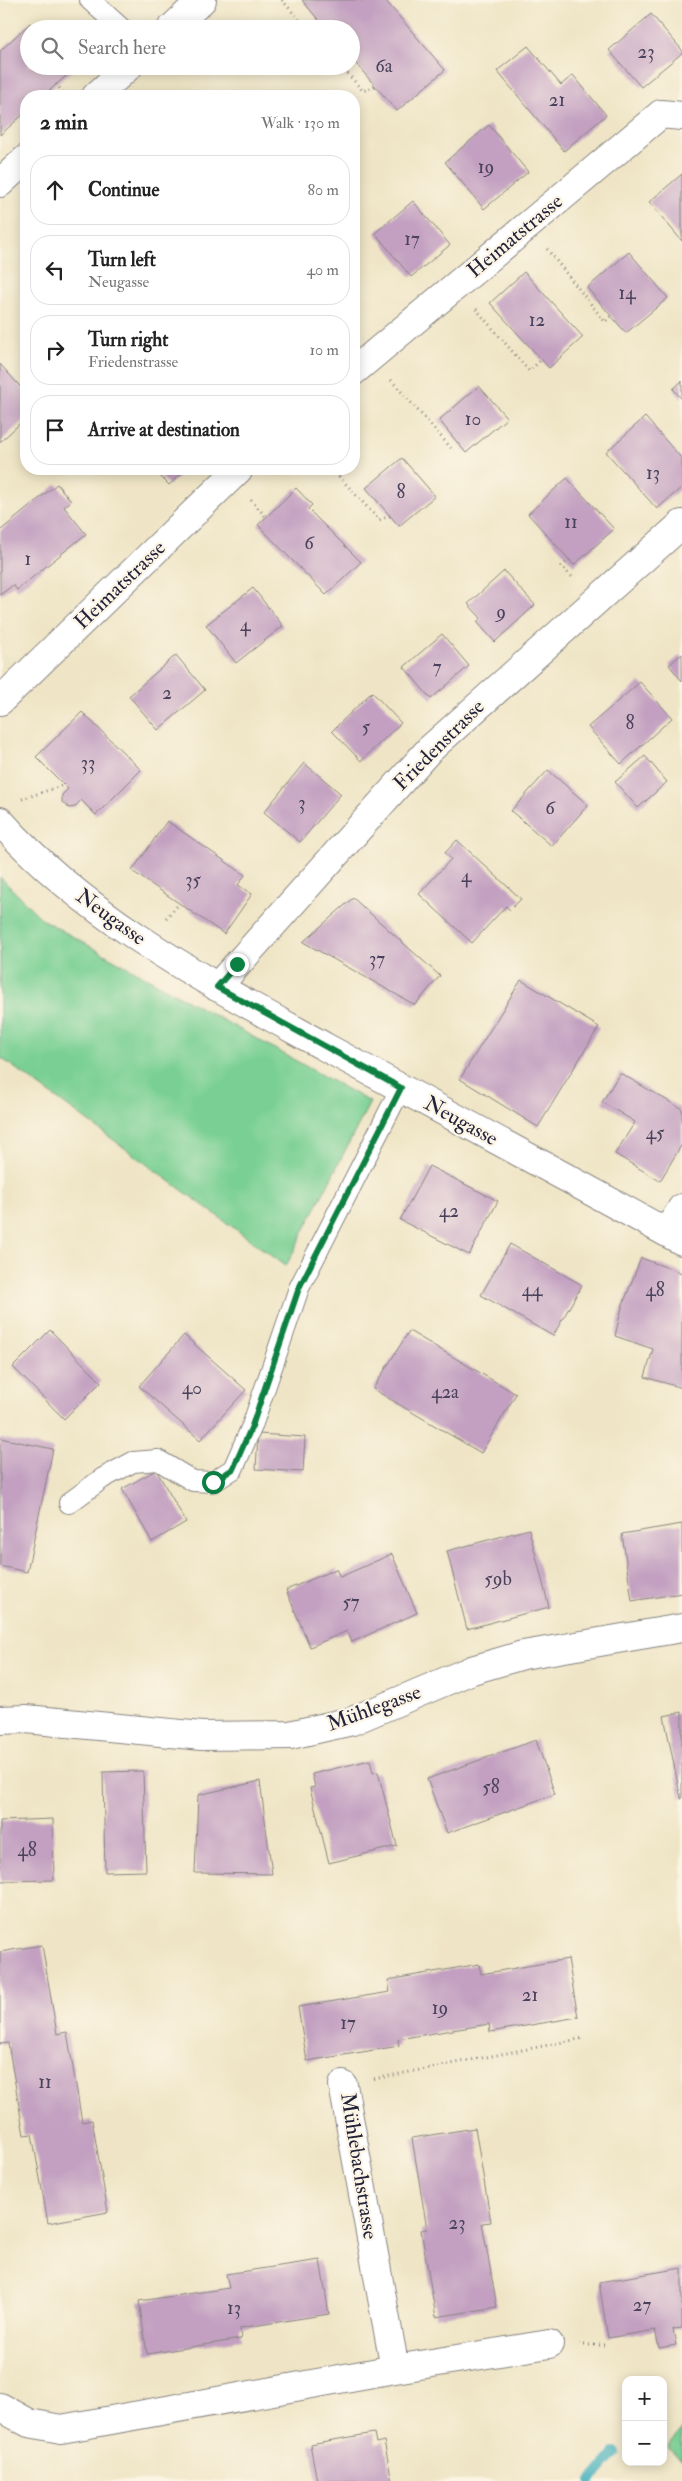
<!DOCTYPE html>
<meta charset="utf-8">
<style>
body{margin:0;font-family:"IM FELL Double Pica",serif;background:#f6f6f6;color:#222}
.controls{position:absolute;right:15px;bottom:15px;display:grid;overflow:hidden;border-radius:10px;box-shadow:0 2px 12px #0003}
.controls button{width:45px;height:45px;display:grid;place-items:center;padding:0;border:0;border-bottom:1px solid #e0e0e0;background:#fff;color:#222;font:25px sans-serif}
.stop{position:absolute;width:15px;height:15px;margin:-11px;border:4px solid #0b8043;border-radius:50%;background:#fff}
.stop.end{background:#0b8043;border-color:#fff;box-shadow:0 1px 5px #0008}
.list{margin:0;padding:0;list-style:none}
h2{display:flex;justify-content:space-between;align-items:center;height:65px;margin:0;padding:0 20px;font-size:21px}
h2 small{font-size:16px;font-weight:400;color:#767676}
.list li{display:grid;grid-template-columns:32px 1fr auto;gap:15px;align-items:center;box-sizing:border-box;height:70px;margin:0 10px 10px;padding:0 10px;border:1px solid #e0e0e0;border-radius:20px}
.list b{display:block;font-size:19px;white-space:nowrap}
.list p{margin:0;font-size:16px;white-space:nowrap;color:#767676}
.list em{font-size:16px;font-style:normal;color:#767676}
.icon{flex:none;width:28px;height:28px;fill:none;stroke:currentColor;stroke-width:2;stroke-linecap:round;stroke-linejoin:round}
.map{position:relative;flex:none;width:682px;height:2481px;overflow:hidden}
.search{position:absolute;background:#fff;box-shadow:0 2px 12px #0003;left:20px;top:20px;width:340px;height:55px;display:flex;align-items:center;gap:12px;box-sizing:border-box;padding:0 18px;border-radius:28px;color:#767676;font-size:19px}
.panel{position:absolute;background:#fff;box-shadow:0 2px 12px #0003;left:20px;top:90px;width:340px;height:385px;border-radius:20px}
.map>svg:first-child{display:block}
</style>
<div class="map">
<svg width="682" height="2481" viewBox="0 0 682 2481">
<rect width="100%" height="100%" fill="#fcf5e5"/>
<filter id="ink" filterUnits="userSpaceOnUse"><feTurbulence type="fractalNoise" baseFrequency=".02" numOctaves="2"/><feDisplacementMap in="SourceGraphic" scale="10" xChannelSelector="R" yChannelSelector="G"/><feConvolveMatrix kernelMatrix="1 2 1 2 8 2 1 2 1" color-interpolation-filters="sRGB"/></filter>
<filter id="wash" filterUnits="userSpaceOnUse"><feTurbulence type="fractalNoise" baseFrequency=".0096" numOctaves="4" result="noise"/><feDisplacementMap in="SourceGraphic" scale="20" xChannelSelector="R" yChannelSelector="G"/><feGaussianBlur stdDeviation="1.12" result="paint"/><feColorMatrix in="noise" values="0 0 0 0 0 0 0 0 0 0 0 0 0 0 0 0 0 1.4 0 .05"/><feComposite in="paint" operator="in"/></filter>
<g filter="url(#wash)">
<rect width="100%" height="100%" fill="#efe5c6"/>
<!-- green -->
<path fill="#7ad094" stroke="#4e7968" d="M0,877L43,920L370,1102L286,1266L0,1057Z
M682,2429V2459L668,2448Z"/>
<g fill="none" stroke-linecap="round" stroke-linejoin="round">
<!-- stream -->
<path stroke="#40afbc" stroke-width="10" d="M591,2481L616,2452"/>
</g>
<g id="blocks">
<!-- building -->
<path fill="#c3a0c1" d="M302,0H385L445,70L397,111L351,58V29H326Z
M651,14L682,50V53L641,87L609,50Z
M30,23L35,29H29V66H69L73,70L43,96H26V112L0,135V51Z
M528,46L561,85L573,75L606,115L564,151L497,71Z
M489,125L528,172L484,209L445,162Z
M682,174V241L649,202Z
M413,201L450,245L411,277L375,233Z
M629,252L668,298L626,333L587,288Z
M524,272L583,337L549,368L490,303Z
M0,364L26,393V418L0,442Z
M682,381V399L673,389Z
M479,386L507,418L466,453L439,420Z
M645,417L682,459V487L657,509L606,452Z
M402,458L435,496L399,526L366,488Z
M153,469H187L169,485Z
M567,478L614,529L574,565L528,514Z
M57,484L71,501L64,507L86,534L17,590L13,585L0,595V531Z
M296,488L312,505L308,509L361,562L326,595L258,525Z
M504,571L535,605L495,642L477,622L481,618L468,604Z
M253,588L283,626L236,663L206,625Z
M442,634L469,666L431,699L404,667Z
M682,654V681L669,665Z
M176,655L205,690L158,730L129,696Z
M640,682L672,718L621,764L588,727Z
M372,692L401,723L361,761L332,731Z
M82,712L141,770L96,815L81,800L75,807L69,808L62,802V795L68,789L36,757Z
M645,756L667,782L638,808L615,782Z
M304,763L341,794L300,842L264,812Z
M548,770L588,805L552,846L511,811Z
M167,821L245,875L238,885L252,894L224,934L132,871Z
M457,840L521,899L510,910L506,906L472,943L419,894L451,859L445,853Z
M353,898L440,976L415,1005L303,942Z
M521,980L599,1027L538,1127L460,1079Z
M620,1073L682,1109V1144L660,1181L615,1154L635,1122L602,1102Z
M429,1166L498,1201L469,1255L400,1220Z
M510,1244L582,1285L553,1336L481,1295Z
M641,1258L682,1273V1388L645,1377L653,1349L615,1336L622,1307Z
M50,1330L101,1382L64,1419L13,1367Z
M409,1331L516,1394L481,1453L373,1389Z
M184,1335L246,1390L200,1440L139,1386Z
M258,1434L305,1437L303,1472L256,1469Z
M0,1438L53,1449L27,1572L0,1566Z
M156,1470L186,1522L152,1542L122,1489Z
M682,1524V1593L632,1601L622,1534Z
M529,1529L549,1607L467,1629L447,1551Z
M392,1554L417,1613L352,1642L347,1631L310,1647L286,1590L336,1569L340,1577Z
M682,1712V1799H681L664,1716Z
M536,1740L555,1794L447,1833L427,1779Z
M370,1760L373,1773L378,1772L397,1846L329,1863L310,1788L315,1787L312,1774Z
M143,1771L146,1871L105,1872L103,1772Z
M260,1781L272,1874L195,1873L198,1795Z
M53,1819L54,1880L0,1881V1821Z
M42,1945L57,2034L67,2032L82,2122L92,2120L108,2212L48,2223L32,2134L24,2135L8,2043L0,2044V1952Z
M568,1959L578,2017L490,2032L489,2024L398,2039L399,2046L307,2061L298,2007L390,1992L388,1980L479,1964L481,1974Z
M475,2128L491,2222L482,2223L497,2307L436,2317L421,2230L427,2229L412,2138Z
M320,2260L329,2314L240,2328L241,2339L147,2354L139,2301L229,2288L226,2274Z
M682,2268V2328L673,2329L676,2345L659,2348L655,2330L608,2338L599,2282Z
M374,2433L376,2443L384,2441L392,2481H317L310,2444Z"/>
</g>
</g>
<g filter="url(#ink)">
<use href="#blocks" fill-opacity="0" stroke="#888480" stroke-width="1"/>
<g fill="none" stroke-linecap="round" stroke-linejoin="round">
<!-- lane casing -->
<g stroke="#888480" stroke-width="22">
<path id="lane" d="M90,0L122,29
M69,1503L103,1478L133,1462L158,1460L193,1481L213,1482L233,1469L252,1426L299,1288L401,1088"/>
</g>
<!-- street casing -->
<g stroke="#888480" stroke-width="30">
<path id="street" d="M171,29L202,0
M96,96L129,66
M0,183L26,159
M354,371L661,114L682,116
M0,701L239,469
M217,987L429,750L682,524
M667,1232L682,1208
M0,1720L26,1719L202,1736L290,1735L352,1721L472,1670L523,1655L682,1628
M395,2369L549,2344
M0,2407L29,2423L61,2429L395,2369L343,2085"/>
</g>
<!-- secondary casing -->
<g stroke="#888480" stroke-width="30">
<path id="secondary" d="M0,821C89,921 212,984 327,1048C445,1112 564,1176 682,1241"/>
</g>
<!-- path -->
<path stroke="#888480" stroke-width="3" stroke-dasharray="1 4" stroke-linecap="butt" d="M282,0L307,29
M315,29L321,23
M341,66L363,91L375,86
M56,84L64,94
M547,249L605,322L611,316
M476,309L529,371L541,360
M391,380L451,448
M332,469L379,520L390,516
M251,500L266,517
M570,560L561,566L574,579
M22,799L64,785
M166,918L179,904
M374,2079L584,2038
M579,2345H609"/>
<!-- lane -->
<use href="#lane" stroke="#fff" stroke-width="20"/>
<!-- street -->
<use href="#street" stroke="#fff" stroke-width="28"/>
<!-- secondary -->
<use href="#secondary" stroke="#fff" stroke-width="28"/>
</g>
</g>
<g fill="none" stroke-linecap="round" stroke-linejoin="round" filter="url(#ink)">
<!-- route -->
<path stroke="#0b8043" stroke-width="6" d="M213,1482L233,1469L252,1426L299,1288L401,1088L217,987L237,964"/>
</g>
<g text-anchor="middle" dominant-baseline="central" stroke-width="4.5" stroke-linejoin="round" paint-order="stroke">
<!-- number labels -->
<g font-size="19" fill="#4a425c">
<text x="646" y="52">23</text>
<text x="384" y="66">6a</text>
<text x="557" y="100">21</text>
<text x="486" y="167">19</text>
<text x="412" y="239">17</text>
<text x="627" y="293">14</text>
<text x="537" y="320">12</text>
<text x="473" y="419">10</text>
<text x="653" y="473">13</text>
<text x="401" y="492">8</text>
<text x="571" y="522">11</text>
<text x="309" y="543">6</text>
<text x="28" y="559">1</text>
<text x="501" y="612">9</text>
<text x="245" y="625">4</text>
<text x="437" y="667">7</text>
<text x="167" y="693">2</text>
<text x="630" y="723">8</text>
<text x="366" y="727">5</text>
<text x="88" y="763">33</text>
<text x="302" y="803">3</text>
<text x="550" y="808">6</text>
<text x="466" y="876">4</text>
<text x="193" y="880">35</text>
<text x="377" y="959">37</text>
<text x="655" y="1133">45</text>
<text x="449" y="1211">42</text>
<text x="532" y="1290">44</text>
<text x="655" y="1290">48</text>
<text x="192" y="1388">40</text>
<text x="445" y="1392">42a</text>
<text x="498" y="1579">59b</text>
<text x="351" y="1602">57</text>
<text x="491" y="1787">58</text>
<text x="27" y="1850">48</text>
<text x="530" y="1995">21</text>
<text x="440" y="2008">19</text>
<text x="348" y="2023">17</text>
<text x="45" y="2082">11</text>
<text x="457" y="2223">23</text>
<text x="642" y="2305">27</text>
<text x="234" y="2308">13</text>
</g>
<!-- street labels -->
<g font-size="21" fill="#22223b" stroke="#fcf5e5">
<text transform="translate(515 236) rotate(-40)">Heimatstrasse</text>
<text transform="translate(120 585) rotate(-44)">Heimatstrasse</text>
<text transform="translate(439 745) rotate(-45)">Friedenstrasse</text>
<text transform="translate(111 917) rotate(36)">Neugasse</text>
<text transform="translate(461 1121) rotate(29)">Neugasse</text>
<text transform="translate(374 1708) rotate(-20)">Mühlegasse</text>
<text transform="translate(359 2166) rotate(81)">Mühlebachstrasse</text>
</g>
</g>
</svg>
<div class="controls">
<button>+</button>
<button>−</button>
</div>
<div class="stop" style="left:213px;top:1482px"></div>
<div class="stop end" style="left:237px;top:964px"></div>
<div class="search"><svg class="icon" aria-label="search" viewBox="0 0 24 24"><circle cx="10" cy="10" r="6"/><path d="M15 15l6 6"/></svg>Search here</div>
<section class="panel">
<h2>2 min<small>Walk · 130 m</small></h2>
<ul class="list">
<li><svg class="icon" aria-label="ahead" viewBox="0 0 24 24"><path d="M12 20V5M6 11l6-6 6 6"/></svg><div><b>Continue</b></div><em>80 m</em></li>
<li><svg class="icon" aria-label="left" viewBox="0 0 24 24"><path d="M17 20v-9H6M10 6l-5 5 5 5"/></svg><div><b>Turn left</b><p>Neugasse</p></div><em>40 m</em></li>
<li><svg class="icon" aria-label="right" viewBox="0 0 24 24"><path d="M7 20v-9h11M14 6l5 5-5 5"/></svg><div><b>Turn right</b><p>Friedenstrasse</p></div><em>10 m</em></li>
<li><svg class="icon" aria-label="arrive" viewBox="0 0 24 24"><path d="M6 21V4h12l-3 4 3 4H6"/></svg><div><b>Arrive at destination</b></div></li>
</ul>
</section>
</div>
